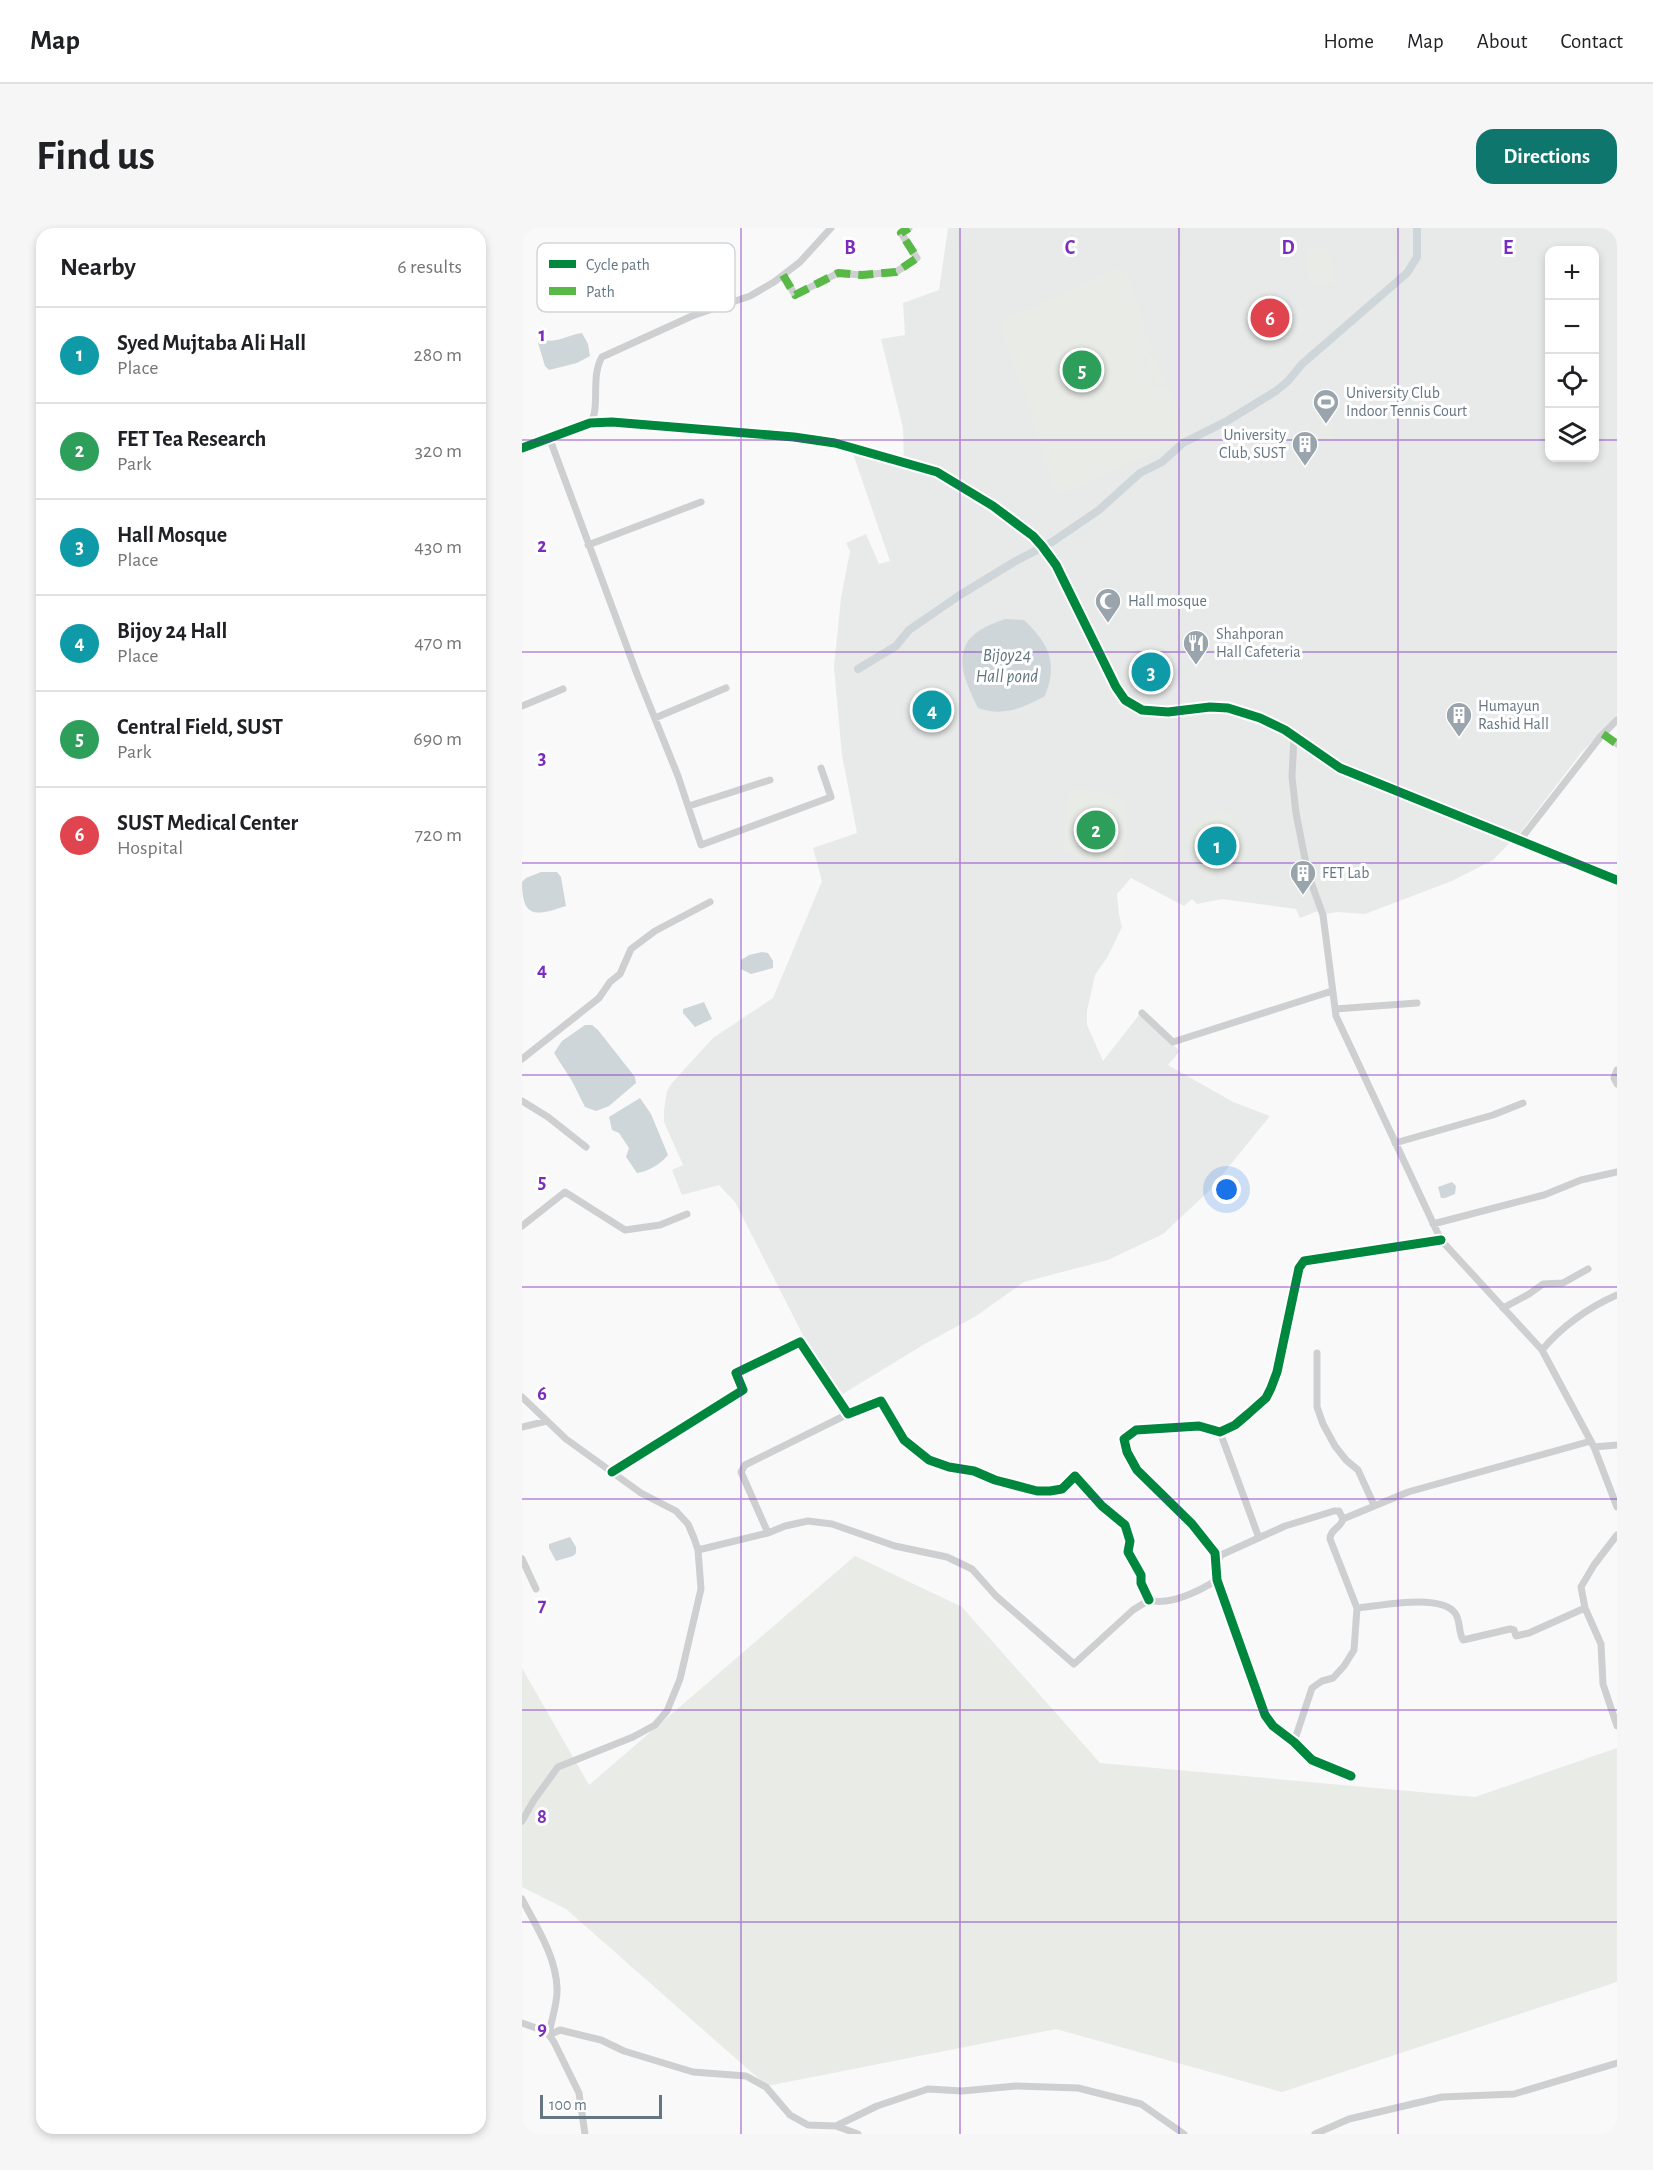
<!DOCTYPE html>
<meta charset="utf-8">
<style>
body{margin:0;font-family:"Alegreya Sans",sans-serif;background:#f6f6f6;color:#202124}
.controls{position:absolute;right:18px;top:18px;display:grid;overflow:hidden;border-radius:12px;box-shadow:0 3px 9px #0003}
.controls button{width:54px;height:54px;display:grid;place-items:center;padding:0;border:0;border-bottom:2px solid #e0e0e0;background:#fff;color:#202124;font:30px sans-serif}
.scale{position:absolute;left:18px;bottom:15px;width:122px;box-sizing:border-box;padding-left:6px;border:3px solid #657683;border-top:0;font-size:16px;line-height:21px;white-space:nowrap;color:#657683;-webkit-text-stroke:4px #fff;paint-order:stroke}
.you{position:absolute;left:705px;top:962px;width:21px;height:21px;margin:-15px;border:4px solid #fff;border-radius:50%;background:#1a73e8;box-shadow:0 0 0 9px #1a73e833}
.badge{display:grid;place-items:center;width:39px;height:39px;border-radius:50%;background:#0f766e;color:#fff;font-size:20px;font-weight:700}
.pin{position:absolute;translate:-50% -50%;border:3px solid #fff;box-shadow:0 2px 6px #0006}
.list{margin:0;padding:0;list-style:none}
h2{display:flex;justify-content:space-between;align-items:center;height:78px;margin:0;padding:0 24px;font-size:26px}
h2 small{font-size:20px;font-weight:400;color:#757577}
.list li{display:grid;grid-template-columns:39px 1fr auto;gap:18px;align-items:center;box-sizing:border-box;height:96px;padding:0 24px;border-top:2px solid #e0e0e0}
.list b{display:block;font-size:22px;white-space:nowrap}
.list p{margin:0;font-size:20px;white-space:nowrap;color:#757577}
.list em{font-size:20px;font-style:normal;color:#757577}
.icon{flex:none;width:33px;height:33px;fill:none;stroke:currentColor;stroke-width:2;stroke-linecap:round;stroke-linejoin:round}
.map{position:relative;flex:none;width:1095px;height:1906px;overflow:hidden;border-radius:18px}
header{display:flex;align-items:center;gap:36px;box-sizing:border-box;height:84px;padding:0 30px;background:#fff;border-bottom:2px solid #e0e0e0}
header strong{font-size:28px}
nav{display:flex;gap:33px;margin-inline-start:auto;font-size:21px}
.intro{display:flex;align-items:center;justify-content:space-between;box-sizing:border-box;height:144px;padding:0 36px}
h1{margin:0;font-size:42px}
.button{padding:15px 27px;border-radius:18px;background:#0f766e;color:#fff;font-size:21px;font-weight:700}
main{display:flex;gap:36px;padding:0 36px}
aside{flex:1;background:#fff;border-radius:18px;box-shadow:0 3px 9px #0003}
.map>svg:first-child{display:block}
</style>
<header>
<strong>Map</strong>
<nav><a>Home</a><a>Map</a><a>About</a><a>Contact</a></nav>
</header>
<div class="intro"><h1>Find us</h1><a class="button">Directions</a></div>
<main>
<aside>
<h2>Nearby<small>6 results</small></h2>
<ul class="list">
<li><span class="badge" style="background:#0f9aa8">1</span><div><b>Syed Mujtaba Ali Hall</b><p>Place</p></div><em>280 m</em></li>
<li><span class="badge" style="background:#2e9e5b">2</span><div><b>FET Tea Research</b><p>Park</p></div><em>320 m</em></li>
<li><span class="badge" style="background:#0f9aa8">3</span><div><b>Hall Mosque</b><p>Place</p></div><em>430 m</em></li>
<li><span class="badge" style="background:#0f9aa8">4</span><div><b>Bijoy 24 Hall</b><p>Place</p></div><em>470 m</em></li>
<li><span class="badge" style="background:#2e9e5b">5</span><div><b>Central Field, SUST</b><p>Park</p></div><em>690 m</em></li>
<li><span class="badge" style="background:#e0444e">6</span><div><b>SUST Medical Center</b><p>Hospital</p></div><em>720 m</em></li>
</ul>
</aside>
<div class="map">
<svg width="1095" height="1906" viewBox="0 0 1095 1906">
<rect width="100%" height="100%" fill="#f9f9f9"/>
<!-- built -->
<path fill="#e8e9e9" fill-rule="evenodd" d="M426,0H1095V487L1059,525L998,605L971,632L930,653L843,686L815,684L803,686L801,681L778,690L774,681L700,671L675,676L670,671L662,678L609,650L595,666L597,687L600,699L586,728L573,747L565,783V797L581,833L617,787L658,823L646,837L711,874L748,888L686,964L641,1006L586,1032L502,1054L454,1088L401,1117L319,1167L285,1115L213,974L197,957L160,967L150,942L161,937L142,894V882L145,863L150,855L191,810L251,770L300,653L291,620L335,605L320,527L312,439L319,370L328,323L324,315L344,306L357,336L368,333L329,220L382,237L381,200L359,111L383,107L381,75L417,62ZM1028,22H1072V230H1028Z"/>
<!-- green -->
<path fill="#e8ebe6" d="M807,19L812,56L789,58L784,21Z
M595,41L605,43L630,124L620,129L634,160L644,156L657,182L666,207L658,213L534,268L505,173L479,101L480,93Z
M632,127L644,154L635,158L623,131Z
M809,182L812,211L799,213L796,184Z
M548,561L578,563L603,574L605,599L601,639L540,624Z
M699,583L710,587L725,622L721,632L686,648L679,645L665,613L672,595Z
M333,1328L440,1379L578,1535L953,1569L1095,1520V1754L760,1864L534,1801L245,1858L44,1681L0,1659V1440L67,1557Z"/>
<!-- water -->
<path fill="#ced6d9" d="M60,105L66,116L68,128L55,135L27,142L23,138L16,115L21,112C36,115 45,107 60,105Z
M484,391L502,392C527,416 536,434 523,468C500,480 482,489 456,480C433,435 430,407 484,391Z
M19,644H35L39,649L44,678C14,688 0,691 0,654L4,650Z
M240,724L246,725L251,733V740L229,746L219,741V732L227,727Z
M182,774L190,791L173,799L161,785V781Z
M63,797H70L76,802L113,849L114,855L87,878L74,883L63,879L50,853L32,825L40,813Z
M118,870L129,886L146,927C139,936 125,944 115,945L104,929L107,920L97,905L90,902L87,889Z
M930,954L934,958L933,966L923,970H919L916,959Z
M48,1309L54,1319V1325L51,1328L34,1333L27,1320V1316Z"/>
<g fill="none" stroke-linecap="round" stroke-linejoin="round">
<!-- canal -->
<path stroke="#ced6d9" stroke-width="8" d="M336,441L374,418L387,402L438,367L492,334L530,314L577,282L618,245L640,234L661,215L705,193L754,163L766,153L780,136L885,45L895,29V0"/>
<!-- street -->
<path stroke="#cecfd0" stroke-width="7" d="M261,47L273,67L316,45L340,47L374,44L395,30L379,5L387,0
M68,195C79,181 68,149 80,129L170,88L228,68L252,54L278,34L309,0
M27,209L115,446L156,548L179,617L309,569L299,540
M0,220L68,195L90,194L272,209L313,215L415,244L471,278L511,308L520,318L534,337L594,459L603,472L620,482L646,484L688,479L706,480L738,490L763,502L818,540L1095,652
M66,317L179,274
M0,478L41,461
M133,490L204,460
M1081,506L1095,516
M772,508L770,549L774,585L786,646L801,687L814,788L919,1012L1020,1122L1072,1219L1095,1279
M167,578L248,552
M998,612L1079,508L1095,492
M813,781L895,775
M620,785L651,814L810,763
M0,831L77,770L88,754L98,746L109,721L133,703L188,674
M1095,842L1092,850L1095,856
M0,873L26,889L64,919
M873,915L971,887L1001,875
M911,996L1022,967L1059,952L1095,944
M0,998L43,964L103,1002L138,997L165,986
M981,1080L1007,1066L1021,1056L1041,1055L1066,1041
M1020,1122C1039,1099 1067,1079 1095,1067
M795,1125V1179L801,1196L813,1218L824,1232L836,1242L852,1277
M0,1169L44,1211L119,1265L154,1283L166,1296L172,1310L176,1322L179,1361L158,1451L145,1483L133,1497L111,1509L36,1539L12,1572L0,1593
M0,1199L25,1193
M698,1204L737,1310
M1072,1219L1095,1217
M90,1244L221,1162L214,1145L278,1114L326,1186L359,1173L382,1212L407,1232L427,1239L452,1243L473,1252L515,1263H528L540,1261L553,1248L580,1278L603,1297L608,1313L606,1324L619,1347V1355L627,1372
M246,1305L219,1244L223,1237L326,1186
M176,1322L246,1305L263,1298L286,1293L310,1296L373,1318L425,1329L450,1341L474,1368L552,1436L611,1382L627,1372C648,1378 677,1363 695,1352
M0,1331L14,1361
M696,1333L699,1327L763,1298L812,1283H817L821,1291
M835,1380C858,1378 918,1365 933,1385C939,1393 936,1404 941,1412L988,1401L992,1402L994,1408L1007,1405L1063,1380L1059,1359L1072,1337L1095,1307
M1063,1380L1079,1416L1081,1456L1095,1498
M772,1514L790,1460L800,1453L811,1450L822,1438L832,1422L835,1380L808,1311C808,1301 819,1300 821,1291L886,1264L1069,1213
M829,1548L790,1532L772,1514L751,1498L743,1487L695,1352L693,1325L670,1296L615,1242L605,1224L602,1211L614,1202L677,1198L698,1204L713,1197L726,1186L744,1170L749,1160L755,1144L777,1040L782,1033L919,1012
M0,1671C14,1698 34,1728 35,1760C36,1775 29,1792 27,1807
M0,1795L17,1801L27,1807L32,1814L57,1865L63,1906
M27,1807L38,1802L79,1812L102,1823L171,1844L224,1848L244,1859L268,1887L286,1897L314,1898L355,1878L406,1861L440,1863L494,1858L556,1860L619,1876L662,1906
M314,1898L336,1906
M793,1906L827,1891L920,1869L992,1866L1095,1835"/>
<!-- quiet -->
<path stroke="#58b947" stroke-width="8" stroke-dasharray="15 8" stroke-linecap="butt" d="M261,47L273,67L316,45L340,47L374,44L395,30L379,5L387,0
M1081,506L1095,516"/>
<!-- cycleway casing -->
<g stroke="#fff" stroke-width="13">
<path id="cycleway" d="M0,220L68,195L90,194L272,209L313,215L415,244L471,278L511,308L520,318L534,337L594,459L603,472L620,482L646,484L688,479L706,480L738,490L763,502L818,540L1095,652
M90,1244L221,1162L214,1145L278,1114L326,1186L359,1173L382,1212L407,1232L427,1239L452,1243L473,1252L515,1263H528L540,1261L553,1248L580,1278L603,1297L608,1313L606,1324L619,1347V1355L627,1372
M829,1548L790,1532L772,1514L751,1498L743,1487L695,1352L693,1325L670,1296L615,1242L605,1224L602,1211L614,1202L677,1198L698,1204L713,1197L726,1186L744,1170L749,1160L755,1144L777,1040L782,1033L919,1012"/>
</g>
<!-- cycleway -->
<use href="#cycleway" stroke="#00873e" stroke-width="9"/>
</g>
<!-- grid -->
<path fill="none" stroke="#7b2cbf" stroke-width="1.5" stroke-opacity="0.55" d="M219,0V1906M438,0V1906M657,0V1906M876,0V1906M0,212H1028M1072,212H1095M0,424H1095M0,635H1095M0,847H1095M0,1059H1095M0,1271H1095M0,1482H1095M0,1694H1095"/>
<!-- icons -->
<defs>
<g id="stadium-pin" transform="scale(1.35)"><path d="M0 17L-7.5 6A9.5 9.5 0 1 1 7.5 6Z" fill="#99a4ac" stroke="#fff"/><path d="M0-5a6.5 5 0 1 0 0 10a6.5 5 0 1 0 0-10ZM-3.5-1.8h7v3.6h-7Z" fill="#fff"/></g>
<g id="building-pin" transform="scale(1.35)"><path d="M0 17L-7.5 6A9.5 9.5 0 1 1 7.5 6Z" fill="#99a4ac" stroke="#fff"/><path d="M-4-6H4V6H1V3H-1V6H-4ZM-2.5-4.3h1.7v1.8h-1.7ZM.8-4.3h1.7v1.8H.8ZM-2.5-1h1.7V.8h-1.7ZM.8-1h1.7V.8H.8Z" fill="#fff"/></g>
<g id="mosque-pin" transform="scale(1.35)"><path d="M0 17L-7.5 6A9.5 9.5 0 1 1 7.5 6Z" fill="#99a4ac" stroke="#fff"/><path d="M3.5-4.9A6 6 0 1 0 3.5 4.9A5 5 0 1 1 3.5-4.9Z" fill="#fff"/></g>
<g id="restaurant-pin" transform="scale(1.35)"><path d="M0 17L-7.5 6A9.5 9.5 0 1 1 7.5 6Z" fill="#99a4ac" stroke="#fff"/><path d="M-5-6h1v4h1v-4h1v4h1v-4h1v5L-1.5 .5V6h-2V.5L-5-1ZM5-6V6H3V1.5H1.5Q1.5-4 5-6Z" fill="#fff"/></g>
</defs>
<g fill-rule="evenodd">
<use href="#stadium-pin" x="804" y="174"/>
<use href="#building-pin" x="783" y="216"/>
<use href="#mosque-pin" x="586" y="373"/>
<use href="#restaurant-pin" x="674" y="415"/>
<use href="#building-pin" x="937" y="487"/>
<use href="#building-pin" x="781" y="645"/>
</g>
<g text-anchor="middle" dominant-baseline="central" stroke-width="6" stroke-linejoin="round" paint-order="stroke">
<!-- poi labels -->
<g font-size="16" fill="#657683" stroke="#fff" text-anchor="start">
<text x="824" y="165">University Club<tspan x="824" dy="18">Indoor Tennis Court</tspan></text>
<text x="764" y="207" text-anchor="end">University<tspan x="764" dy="18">Club, SUST</tspan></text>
<text x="606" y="373">Hall mosque</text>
<text x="694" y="406">Shahporan<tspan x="694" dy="18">Hall Cafeteria</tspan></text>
<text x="956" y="478">Humayun<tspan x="956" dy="18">Rashid Hall</tspan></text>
<text x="800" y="645">FET Lab</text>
</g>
<!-- water labels -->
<g font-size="18" font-style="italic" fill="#60757c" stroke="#fff">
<text x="485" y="428">Bijoy24<tspan x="485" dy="21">Hall pond</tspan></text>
</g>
</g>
<!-- legend -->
<rect x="15" y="15" width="198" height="69" rx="9" fill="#fff" stroke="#d1d6da" stroke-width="1.5"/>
<rect x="27" y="32" width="27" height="8" fill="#00873e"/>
<rect x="27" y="59" width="27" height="8" fill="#58b947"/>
<g font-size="16" fill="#657683">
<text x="64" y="42">Cycle path</text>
<text x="64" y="69">Path</text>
</g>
<g font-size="20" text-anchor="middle" font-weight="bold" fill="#7b2cbf" stroke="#fff" stroke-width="6" stroke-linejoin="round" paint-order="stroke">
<text x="328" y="26">B</text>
<text x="548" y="26">C</text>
<text x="766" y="26">D</text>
<text x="986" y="26">E</text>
<text x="20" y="113">1</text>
<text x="20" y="324">2</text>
<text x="20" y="536">3</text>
<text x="20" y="748">4</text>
<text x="20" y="960">5</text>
<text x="20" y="1172">6</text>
<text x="20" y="1383">7</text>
<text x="20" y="1595">8</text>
<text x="20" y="1807">9</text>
</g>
</svg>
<div class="controls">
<button>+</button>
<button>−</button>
<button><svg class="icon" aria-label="locate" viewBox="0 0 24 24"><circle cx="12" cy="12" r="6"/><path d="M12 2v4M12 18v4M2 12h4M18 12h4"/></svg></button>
<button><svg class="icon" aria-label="layers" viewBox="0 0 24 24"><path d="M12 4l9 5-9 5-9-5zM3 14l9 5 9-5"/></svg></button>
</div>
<div class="scale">100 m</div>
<div class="you"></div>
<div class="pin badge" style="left:695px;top:618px;background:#0f9aa8">1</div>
<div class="pin badge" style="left:574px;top:602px;background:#2e9e5b">2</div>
<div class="pin badge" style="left:629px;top:444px;background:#0f9aa8">3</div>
<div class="pin badge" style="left:410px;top:482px;background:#0f9aa8">4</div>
<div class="pin badge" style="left:560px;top:142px;background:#2e9e5b">5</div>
<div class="pin badge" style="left:748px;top:90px;background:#e0444e">6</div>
</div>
</main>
